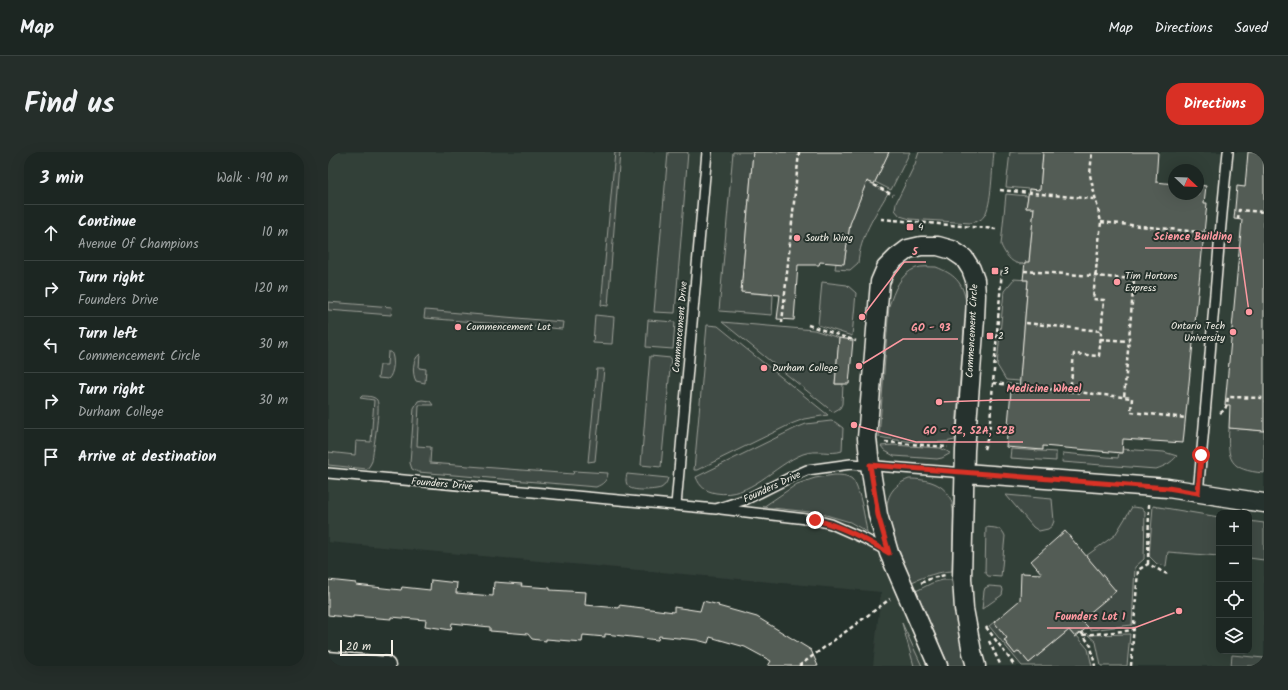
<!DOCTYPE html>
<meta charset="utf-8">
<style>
body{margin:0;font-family:Kalam,sans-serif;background:#252e2a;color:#f1f3f6}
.controls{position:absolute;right:12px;bottom:12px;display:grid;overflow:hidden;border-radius:8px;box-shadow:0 4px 16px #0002}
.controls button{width:36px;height:36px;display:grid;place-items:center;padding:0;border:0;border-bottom:1px solid #3a4340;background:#1c2622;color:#f1f3f6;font:20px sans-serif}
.compass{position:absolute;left:840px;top:12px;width:36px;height:36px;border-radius:50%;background:#1c2622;box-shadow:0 4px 16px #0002;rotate:113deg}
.scale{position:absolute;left:12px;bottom:10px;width:53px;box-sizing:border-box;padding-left:4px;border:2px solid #f4f1e8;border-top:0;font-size:11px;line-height:14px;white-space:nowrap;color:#f4f1e8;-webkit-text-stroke:3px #26332d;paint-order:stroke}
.stop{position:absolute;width:12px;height:12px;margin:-9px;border:3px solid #d93025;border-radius:50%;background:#fff}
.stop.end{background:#d93025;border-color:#fff;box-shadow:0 1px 4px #0008}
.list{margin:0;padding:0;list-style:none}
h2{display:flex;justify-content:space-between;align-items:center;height:52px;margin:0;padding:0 16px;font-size:17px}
h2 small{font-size:13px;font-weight:400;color:#a0a5a5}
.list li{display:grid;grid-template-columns:26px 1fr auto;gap:12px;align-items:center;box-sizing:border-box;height:56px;padding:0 16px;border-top:1px solid #3a4340}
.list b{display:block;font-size:15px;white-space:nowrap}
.list p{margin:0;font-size:13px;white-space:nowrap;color:#a0a5a5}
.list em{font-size:13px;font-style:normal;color:#a0a5a5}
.icon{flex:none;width:22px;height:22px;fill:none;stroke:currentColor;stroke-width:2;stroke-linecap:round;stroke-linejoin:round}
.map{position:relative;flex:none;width:936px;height:514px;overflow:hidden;border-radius:16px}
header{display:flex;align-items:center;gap:24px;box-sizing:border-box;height:56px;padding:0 20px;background:#1c2622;border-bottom:1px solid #3a4340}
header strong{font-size:19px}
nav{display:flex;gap:22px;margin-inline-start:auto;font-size:14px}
.intro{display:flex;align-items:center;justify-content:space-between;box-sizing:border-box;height:96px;padding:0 24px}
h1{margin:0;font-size:28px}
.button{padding:10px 18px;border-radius:16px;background:#d93025;color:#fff;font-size:14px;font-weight:700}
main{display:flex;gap:24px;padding:0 24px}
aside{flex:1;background:#1c2622;border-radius:16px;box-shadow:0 4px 16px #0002}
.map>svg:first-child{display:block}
</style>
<header>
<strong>Map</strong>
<nav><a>Map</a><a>Directions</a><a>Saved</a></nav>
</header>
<div class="intro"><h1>Find us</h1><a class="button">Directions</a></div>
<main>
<aside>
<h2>3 min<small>Walk · 190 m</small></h2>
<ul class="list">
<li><svg class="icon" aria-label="ahead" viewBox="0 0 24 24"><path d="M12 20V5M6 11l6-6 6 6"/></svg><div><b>Continue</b><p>Avenue Of Champions</p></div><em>10 m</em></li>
<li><svg class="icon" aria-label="right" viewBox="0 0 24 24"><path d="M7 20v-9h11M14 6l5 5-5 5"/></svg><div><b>Turn right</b><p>Founders Drive</p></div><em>120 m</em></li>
<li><svg class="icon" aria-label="left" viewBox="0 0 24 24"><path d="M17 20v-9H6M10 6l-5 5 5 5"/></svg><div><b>Turn left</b><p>Commencement Circle</p></div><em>30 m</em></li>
<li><svg class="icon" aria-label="right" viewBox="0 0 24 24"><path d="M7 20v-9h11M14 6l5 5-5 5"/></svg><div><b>Turn right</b><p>Durham College</p></div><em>30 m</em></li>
<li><svg class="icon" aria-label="arrive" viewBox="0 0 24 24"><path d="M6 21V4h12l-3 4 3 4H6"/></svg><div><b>Arrive at destination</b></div></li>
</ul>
</aside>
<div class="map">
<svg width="936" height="514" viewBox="0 0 936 514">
<rect width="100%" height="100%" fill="#26332d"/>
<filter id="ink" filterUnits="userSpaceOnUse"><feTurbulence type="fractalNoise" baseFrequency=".025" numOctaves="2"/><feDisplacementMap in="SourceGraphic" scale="8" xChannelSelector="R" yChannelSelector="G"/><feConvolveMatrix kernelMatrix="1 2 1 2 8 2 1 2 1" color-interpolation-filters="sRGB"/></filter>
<g filter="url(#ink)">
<!-- built -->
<path fill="#333f39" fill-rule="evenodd" d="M0,0H936V514H545L553,440L0,390ZM846,18H870V42H846ZM891,361H921V499H891Z"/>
<!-- green -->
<path fill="#414b45" stroke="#9a9e96" d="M287,0H292L280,154L273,153Z
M340,0H360L347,161L326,160Z
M405,0H425L413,140L445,143L444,163L391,159Z
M561,0H582L563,38L547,30Z
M591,0H666C664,15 664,54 656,64C653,69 647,70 642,71L582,67L572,64L567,58L568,51L587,12Z
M682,0H715L712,38L678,35Z
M539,29L560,41C547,63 532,85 530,111L522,118L507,117L508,111H516L522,72Z
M678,42L700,44L698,56H706L701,110C687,116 679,106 673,93Z
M608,115C626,122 635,130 638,150L627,288C608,293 570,289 551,285L561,154C566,139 572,122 588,116C594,114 602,115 608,115Z
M686,127L700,128L692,229L678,228L669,213L676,139Z
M494,130L519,133L528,141L524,184L490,173Z
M0,150L64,155L63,163L0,158Z
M97,158L235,170L234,177L96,166Z
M267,163L286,165L284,192L265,191Z
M320,168L347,170L345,197L318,195Z
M394,170L486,178L511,186L507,232H515L514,252L512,256L505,260Z
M379,173L390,174L500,263L476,267L463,272L369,318H366Z
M60,200H63C67,206 66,222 60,227L50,226L52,213H59Z
M92,202L91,216L98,217L97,231L88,229C84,222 84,207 92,202Z
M322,204L343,206L333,315L313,313Z
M269,217H276L267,309L260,310Z
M34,244C38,244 46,244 49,248C53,255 45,298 44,309L42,313L39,317L0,313V300L27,303L28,289L43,290L46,248L32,246Z
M94,248L102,249L105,253H91L89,294L103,295L102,311L245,322L246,319L280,321C279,329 275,332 268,335L90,320L84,317L82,311L86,256L90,249Z
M503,269L507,270L515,276L514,299C503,303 489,297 475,302C446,313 422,347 388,341C377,339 372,335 368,325L468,276L478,272Z
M901,276L936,279V321C901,318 899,308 901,276Z
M565,293L612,296L623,301L614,306L609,307L566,304L557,299L553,294Z
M683,297L728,300V309L682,306Z
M794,297L836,300L849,304C843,311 837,314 828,317L734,310L735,301L790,306L791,301H794Z
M299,322L340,326C339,330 337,334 333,336C327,338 303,340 300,334C297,330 298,326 299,322Z
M506,323C512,323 519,323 524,327C532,335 537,368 539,380L522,370L491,361L435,355L469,332L487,326Z
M581,327C599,327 618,331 624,351C626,359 625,370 625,379C625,392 624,406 624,419C610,420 597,424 584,430L560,372C556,351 560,335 581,327Z
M678,343L724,347L726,369L724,374L720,377L711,379L705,375Z
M825,354L891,365V404L840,400L838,414L829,412L821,404Z
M804,355L813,356L817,359L816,407L807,415L804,473L762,478L753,468L787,439L758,404L787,383Z
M921,369L936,371V408L921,406Z
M658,375C666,376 674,375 677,384L673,425L660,424L657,420Z
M615,428H626L629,468L638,514H621L588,439L604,431Z
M661,434L674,435L675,438L674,443L654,457L656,439L657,436Z
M666,470L679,486L676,489L687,501L691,499L701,511L741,478L747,485L749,484L760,497L764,514H694L661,474Z
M574,471L594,514H586Z
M802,482L799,514H773L768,490L760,483Z
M904,503L936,506V514H903Z"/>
<!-- building -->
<path fill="#525c55" stroke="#f4f1e8" d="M425,0H561L546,32L539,29L522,72L516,112L492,110L491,113H470L466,168L449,167L452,143L413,140Z
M715,0H830L828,30L846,32V42H870V33L878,34L876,51H879L855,291L795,287L794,301L715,294V298L678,295L683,239H691L700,128H695L697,110H701L706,56H698L700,44L701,37L712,38Z
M920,0H936V279L901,276L902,253H897L914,68L906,67L909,34L917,35Z
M511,186L525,188L521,232H507Z
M737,379L788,439L753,468L760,475L747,485L741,478L701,511L691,499L687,502L676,488L679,486L666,470L692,448L693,421L714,422L703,409Z
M0,428L28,431V433L73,438L74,435L102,438L103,428L129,431L128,441L165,444L166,430L194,432L193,434L222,436V438L258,440L257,453L291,456V453L346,460V455L372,459L375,449L391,453L390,454L429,465L483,498L490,514H440L443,509L417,495L382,485L380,491L369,488L331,484L330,488L277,482V485L255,483L254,490L218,487V489L204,487L200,482L162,479V475L124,471L123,478L97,474L98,468L63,465V467L25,464V466L0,463Z"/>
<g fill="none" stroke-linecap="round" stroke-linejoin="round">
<!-- service casing -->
<g stroke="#f4f1e8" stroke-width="12">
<path id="service" d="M0,321L388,357L419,347L461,326L479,318L523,312L637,321
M870,341C881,227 888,113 900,0
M348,353L379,0
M393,357L487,368L503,372L537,387L559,399"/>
</g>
<!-- minor casing -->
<g stroke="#f4f1e8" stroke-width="21">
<path id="minor" d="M637,321L840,336L936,351
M0,509L58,514
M610,514L561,401L550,363L542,313L539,286L552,130L558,116L568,106L580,97L593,94H610L624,98L636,106L643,117L647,128L648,143L647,167L637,298L634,426L636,457L644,500L648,514"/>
</g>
<!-- path -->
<path stroke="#f4f1e8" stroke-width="2.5" stroke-dasharray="4 3" stroke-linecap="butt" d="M546,33L565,43
M672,38L766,47
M553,67L668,77
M910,67L911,58L936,60
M773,70L880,81
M696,119L806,127L796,246
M454,171L471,0
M698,171L773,179
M480,173L528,189
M772,187L801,189
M665,231L804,246L803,260L858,266
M742,240L746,202L771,204L776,148L765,147L773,70L762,23L764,0
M892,261C899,257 899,252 900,245L936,246
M557,290L620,295
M656,297L661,282L674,117
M820,412L821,352
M593,431L604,426L617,423
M658,475L687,514
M753,480L763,494L767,514
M755,483L806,478
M661,489L673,514
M471,514L562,447
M803,514L810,418L820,412L839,422"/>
<!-- service -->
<use href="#service" stroke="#26332d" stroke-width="9"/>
<!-- minor -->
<use href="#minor" stroke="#26332d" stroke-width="18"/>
</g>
</g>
<g fill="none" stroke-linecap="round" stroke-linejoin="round" filter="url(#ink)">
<!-- route -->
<path stroke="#d93025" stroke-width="5" d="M487,368C514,374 537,387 561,401L550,363L542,313L813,334L840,336L870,341L873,303"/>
</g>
<!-- markers -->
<g fill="#ff9aa2" stroke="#26332d" stroke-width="1.5">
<rect x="578" y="71" width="8" height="8" rx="2"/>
<circle cx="469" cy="86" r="4"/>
<rect x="663" y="115" width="8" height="8" rx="2"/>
<circle cx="789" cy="130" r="4"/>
<circle cx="130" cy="175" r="4"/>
<circle cx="905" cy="180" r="4"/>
<rect x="658" y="180" width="8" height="8" rx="2"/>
<circle cx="436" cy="216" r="4"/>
</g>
<g text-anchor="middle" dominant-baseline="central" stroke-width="4" stroke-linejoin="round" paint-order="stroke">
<!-- poi labels -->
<g font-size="10" fill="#f4f1e8" stroke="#26332d" text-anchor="start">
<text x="590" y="75">4</text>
<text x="477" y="86">South Wing</text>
<text x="675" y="119">3</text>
<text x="797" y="124">Tim Hortons<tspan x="797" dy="12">Express</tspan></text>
<text x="897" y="174" text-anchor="end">Ontario Tech<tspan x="897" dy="12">University</tspan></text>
<text x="138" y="175">Commencement Lot</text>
<text x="670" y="184">2</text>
<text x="444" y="216">Durham College</text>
</g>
<!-- street labels -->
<g font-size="10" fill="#f4f1e8" stroke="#26332d">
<text transform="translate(352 175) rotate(-85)">Commencement Drive</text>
<text transform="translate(644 179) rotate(-87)">Commencement Circle</text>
<text transform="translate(114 332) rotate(5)">Founders Drive</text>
<text transform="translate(444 335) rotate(-25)">Founders Drive</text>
</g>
</g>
<!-- callouts -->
<path fill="none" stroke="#ff9aa2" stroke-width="1.5" d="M921 160L912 96H817M534 165L576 110H598M531 214L575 187H630M611 250L671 248H762M526 273L588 290H695M851 459L806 476H719"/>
<g fill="#ff9aa2" stroke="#26332d" stroke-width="1.5">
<circle cx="921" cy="160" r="4"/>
<circle cx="534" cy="165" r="4"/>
<circle cx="531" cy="214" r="4"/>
<circle cx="611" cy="250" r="4"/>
<circle cx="526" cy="273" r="4"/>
<circle cx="851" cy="459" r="4"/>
</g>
<g font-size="11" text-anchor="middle" font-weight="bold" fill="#ff9aa2" stroke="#26332d" stroke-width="4" stroke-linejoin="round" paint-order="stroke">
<text x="865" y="88">Science Building</text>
<text x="587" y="103">5</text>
<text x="603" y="179">GO - 93</text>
<text x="716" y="240">Medicine Wheel</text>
<text x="641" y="282">GO - 52, 52A, 52B</text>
<text x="762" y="468">Founders Lot 1</text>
</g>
</svg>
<div class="controls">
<button>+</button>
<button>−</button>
<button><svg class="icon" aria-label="locate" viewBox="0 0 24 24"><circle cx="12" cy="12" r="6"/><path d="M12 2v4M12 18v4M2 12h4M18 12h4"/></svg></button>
<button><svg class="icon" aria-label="layers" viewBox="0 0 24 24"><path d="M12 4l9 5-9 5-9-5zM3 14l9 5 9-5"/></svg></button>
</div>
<svg class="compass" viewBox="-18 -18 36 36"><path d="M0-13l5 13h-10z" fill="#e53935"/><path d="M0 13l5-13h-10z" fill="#a0a5a5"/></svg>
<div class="scale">20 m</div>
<div class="stop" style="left:873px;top:303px"></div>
<div class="stop end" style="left:487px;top:368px"></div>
</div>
</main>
